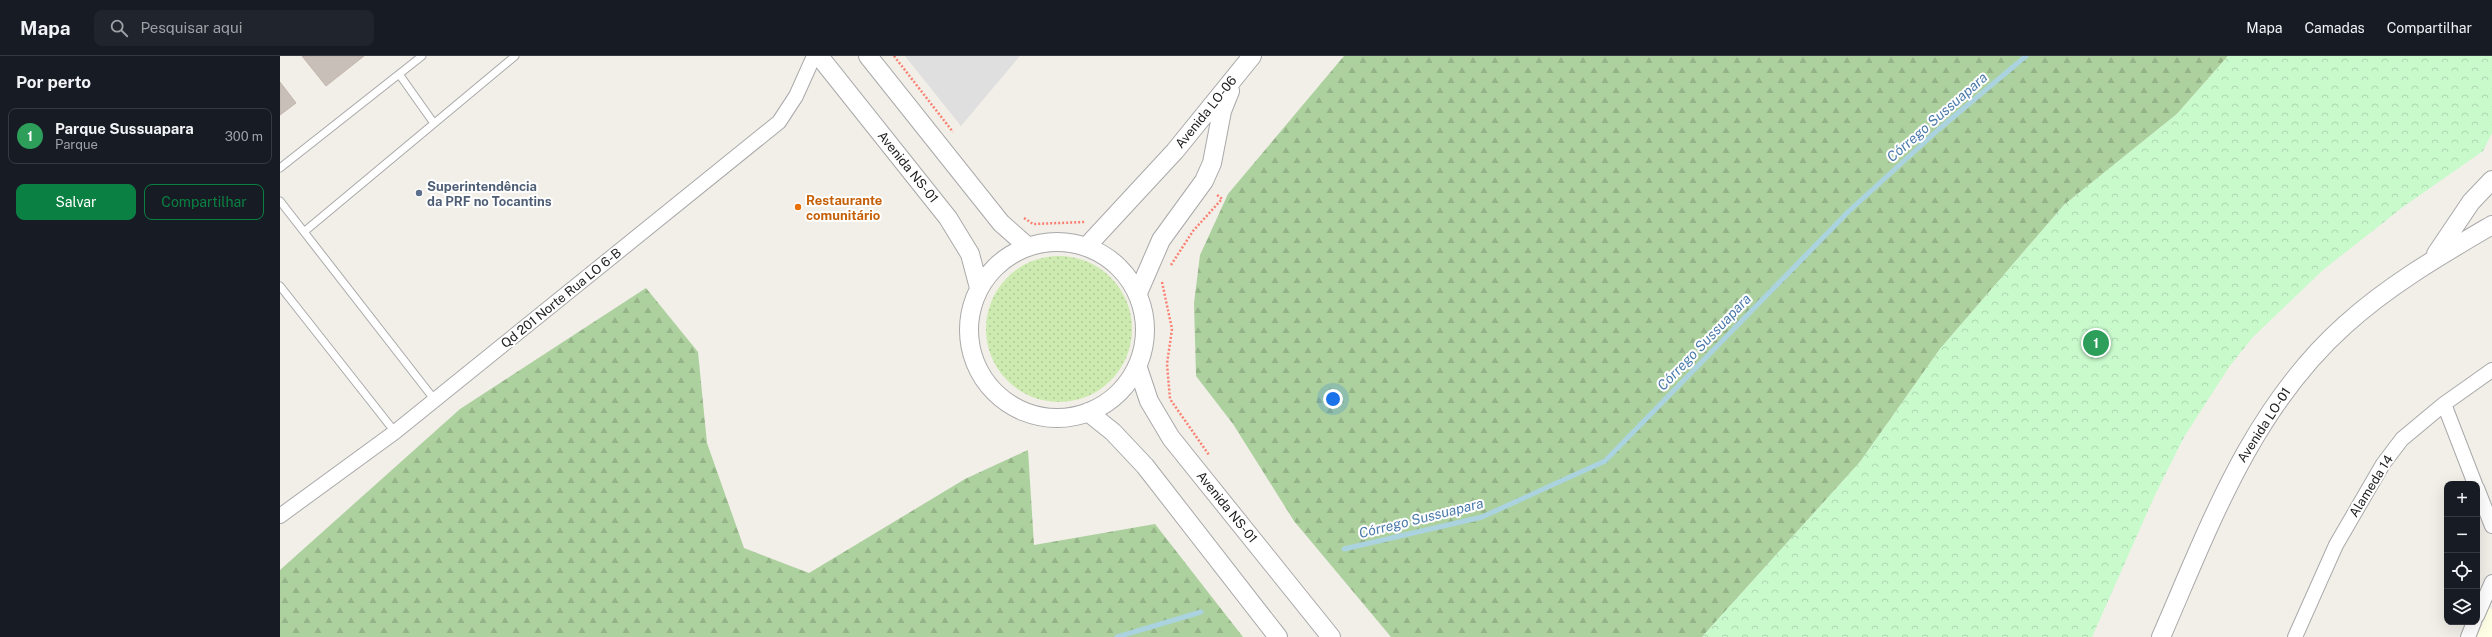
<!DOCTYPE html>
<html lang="pt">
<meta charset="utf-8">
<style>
body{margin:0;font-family:"Public Sans",sans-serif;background:#20242c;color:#f1f3f6}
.controls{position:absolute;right:12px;bottom:12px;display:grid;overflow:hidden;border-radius:8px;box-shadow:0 4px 16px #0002}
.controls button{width:36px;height:36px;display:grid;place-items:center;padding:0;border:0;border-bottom:1px solid #363941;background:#171b24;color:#f1f3f6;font:20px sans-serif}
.you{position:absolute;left:1053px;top:343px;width:14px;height:14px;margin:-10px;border:3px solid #fff;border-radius:50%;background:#1a73e8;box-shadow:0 0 0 6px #1a73e833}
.badge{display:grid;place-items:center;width:26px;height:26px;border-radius:50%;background:#0b8043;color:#fff;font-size:13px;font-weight:700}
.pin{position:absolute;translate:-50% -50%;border:2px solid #fff;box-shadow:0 1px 4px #0006}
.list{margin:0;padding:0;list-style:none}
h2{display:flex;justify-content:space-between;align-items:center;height:52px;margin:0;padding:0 16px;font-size:17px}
h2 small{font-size:13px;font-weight:400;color:#9ea1a6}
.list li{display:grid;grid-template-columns:26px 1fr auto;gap:12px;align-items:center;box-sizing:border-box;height:56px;margin:0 8px 8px;padding:0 8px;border:1px solid #363941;border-radius:8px}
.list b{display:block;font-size:15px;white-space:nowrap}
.list p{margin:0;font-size:13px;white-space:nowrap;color:#9ea1a6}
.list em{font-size:13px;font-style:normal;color:#9ea1a6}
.actions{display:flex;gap:8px;padding:12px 16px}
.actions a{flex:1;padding:9px 0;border:1px solid #0b8043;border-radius:8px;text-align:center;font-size:14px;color:#0b8043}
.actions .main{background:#0b8043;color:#fff}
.icon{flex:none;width:22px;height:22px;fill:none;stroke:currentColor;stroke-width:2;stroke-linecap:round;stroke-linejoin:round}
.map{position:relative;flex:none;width:2212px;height:581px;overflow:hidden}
header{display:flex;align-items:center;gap:24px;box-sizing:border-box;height:56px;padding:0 20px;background:#171b24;border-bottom:1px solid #363941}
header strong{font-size:19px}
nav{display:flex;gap:22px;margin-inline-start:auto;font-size:14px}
.search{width:280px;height:36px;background:#20242c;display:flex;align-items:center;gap:10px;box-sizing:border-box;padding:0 14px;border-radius:8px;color:#9ea1a6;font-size:15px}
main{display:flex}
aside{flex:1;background:#171b24}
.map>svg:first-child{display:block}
</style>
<header>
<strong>Mapa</strong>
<div class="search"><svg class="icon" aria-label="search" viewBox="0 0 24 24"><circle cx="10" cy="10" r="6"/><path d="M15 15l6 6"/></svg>Pesquisar aqui</div>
<nav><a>Mapa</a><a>Camadas</a><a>Compartilhar</a></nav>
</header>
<main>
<aside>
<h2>Por perto<small></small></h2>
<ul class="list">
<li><span class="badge" style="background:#2e9e5b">1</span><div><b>Parque Sussuapara</b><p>Parque</p></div><em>300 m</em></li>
</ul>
<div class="actions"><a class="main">Salvar</a><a>Compartilhar</a></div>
</aside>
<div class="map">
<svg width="2212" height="581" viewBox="0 0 2212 581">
<defs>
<pattern id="grass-dots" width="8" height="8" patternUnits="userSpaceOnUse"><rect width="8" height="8" fill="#cdebb0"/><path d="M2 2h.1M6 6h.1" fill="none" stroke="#b0c997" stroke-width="1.8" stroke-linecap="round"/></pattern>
<pattern id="forest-firs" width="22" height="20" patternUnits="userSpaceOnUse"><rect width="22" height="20" fill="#add19e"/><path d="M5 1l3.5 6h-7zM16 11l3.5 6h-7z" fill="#95b388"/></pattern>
<pattern id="park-crowns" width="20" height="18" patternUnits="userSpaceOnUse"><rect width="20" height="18" fill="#c8facc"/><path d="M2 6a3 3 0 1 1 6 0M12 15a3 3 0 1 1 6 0" fill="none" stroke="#acd6af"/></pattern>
</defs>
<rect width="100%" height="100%" fill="#f2efe9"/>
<!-- residential -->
<path fill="#e0dfdf" d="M625,0H740L681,70Z"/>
<!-- education -->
<path fill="#ffffe5" d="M2209,552L2212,553V581H2197Z"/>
<!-- grass -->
<path fill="url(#grass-dots)" d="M706 273a73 73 0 1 1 146 0a73 73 0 1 1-146 0Z"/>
<!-- forest -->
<path fill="url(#forest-firs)" d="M1064,0H1948L1897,58L1784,149L1660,293L1580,406L1422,581H1111L1014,465L953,368L916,320L914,247L920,199L948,138Z
M366,232L418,296L427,387L464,492L529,517L685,423L748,394L754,489L875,468L963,581H0V514L180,353Z"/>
<!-- park -->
<path fill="url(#park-crowns)" d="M1948,0H2212V77L2203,95L2123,151L2043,214L1973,281L1949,311L1904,381L1875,439L1812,581H1422L1580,406L1660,293L1784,149L1897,58Z"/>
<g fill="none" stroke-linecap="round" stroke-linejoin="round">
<!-- stream -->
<path stroke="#aad3df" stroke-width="5" d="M1064,493L1202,461L1325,405L1569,155L1659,73L1746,0
M837,581L921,556"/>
</g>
<!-- building -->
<path fill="#c7bfb8" stroke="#c4b6ab" d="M22,0H84L46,30Z
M0,26L16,47L0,59Z"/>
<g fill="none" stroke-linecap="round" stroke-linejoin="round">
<!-- service casing -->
<g stroke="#a9a9a9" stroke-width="9">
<path id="service" d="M119,18L153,66
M0,112L142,0
M0,145L154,343
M25,175L235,0
M0,230L115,376"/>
</g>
<!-- minor casing -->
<g stroke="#a9a9a9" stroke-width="16">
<path id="minor" d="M2164,348L2195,428
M2197,432L2212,470
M0,460L115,376L499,66L516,40L534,0
M2197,560L2212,526
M2015,581L2056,489L2103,408L2122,383L2164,348L2212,314
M2188,581L2194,566"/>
</g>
<!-- tertiary casing -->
<g stroke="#a9a9a9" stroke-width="20">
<path id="tertiary" d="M539,0L668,162L690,198L699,232
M588,0L721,167L747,190
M689 274a88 88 0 1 1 176 0a88 88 0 1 1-176 0Z
M807,190L895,95L972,0
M2156,198L2191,146L2212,124
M858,237L881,184L924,125L932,107L942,55L950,35
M858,312L869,345L891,382L1051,581
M808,356L833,376L865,410L998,581
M1881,581C1930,469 1971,353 2065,269C2109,229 2161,199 2212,169"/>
</g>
<!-- path -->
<path stroke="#fa8072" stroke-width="2.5" stroke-dasharray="2 2" stroke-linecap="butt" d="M614,0L673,76
M744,162L753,168L805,166
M891,209L913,175L942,143L936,138
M882,226L892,273L887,308L890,343L929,399"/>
<!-- service -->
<use href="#service" stroke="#fff" stroke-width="7"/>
<!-- minor -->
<use href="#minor" stroke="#fff" stroke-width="14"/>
<!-- tertiary -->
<use href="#tertiary" stroke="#fff" stroke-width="18"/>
</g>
<!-- markers -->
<circle fill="#5c6f8a" stroke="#fff" stroke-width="1.5" cx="139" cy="137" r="4"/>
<circle fill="#e8710a" stroke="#fff" stroke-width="1.5" cx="518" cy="151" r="4"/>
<g text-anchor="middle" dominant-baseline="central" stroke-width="4" stroke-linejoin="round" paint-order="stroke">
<!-- street labels -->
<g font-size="13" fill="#222" stroke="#fff">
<text transform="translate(926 56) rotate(-51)">Avenida LO-06</text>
<text transform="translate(628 111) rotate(51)">Avenida NS-01</text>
<text transform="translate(281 242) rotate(-39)">Qd 201 Norte Rua LO 6-B</text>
<text transform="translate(1984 369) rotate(-57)">Avenida LO-01</text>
<text transform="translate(2091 430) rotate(-58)">Alameda 14</text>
<text transform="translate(947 451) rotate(51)">Avenida NS-01</text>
</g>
<!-- service labels -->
<g font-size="13" font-weight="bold" fill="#4e5e75" stroke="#fff" text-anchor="start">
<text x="147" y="130">Superintendência<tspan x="147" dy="15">da PRF no Tocantins</tspan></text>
</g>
<!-- food labels -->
<g font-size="13" font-weight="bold" fill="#c56008" stroke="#fff" text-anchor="start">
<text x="526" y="144">Restaurante<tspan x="526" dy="15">comunitário</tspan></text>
</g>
<!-- water labels -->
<g font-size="14" font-style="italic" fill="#4a7aab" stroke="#fff">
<text transform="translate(1657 61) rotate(-41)">Córrego Sussuapara</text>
<text transform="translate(1424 286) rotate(-46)">Córrego Sussuapara</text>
<text transform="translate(1141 462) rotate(-14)">Córrego Sussuapara</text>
</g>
</g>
</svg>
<div class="controls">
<button>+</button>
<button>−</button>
<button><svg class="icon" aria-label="locate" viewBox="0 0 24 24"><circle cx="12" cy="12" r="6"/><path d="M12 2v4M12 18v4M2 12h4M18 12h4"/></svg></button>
<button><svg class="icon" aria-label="layers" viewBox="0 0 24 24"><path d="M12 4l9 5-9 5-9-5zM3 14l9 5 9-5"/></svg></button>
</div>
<div class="you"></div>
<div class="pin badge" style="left:1816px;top:287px;background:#2e9e5b">1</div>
</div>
</main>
